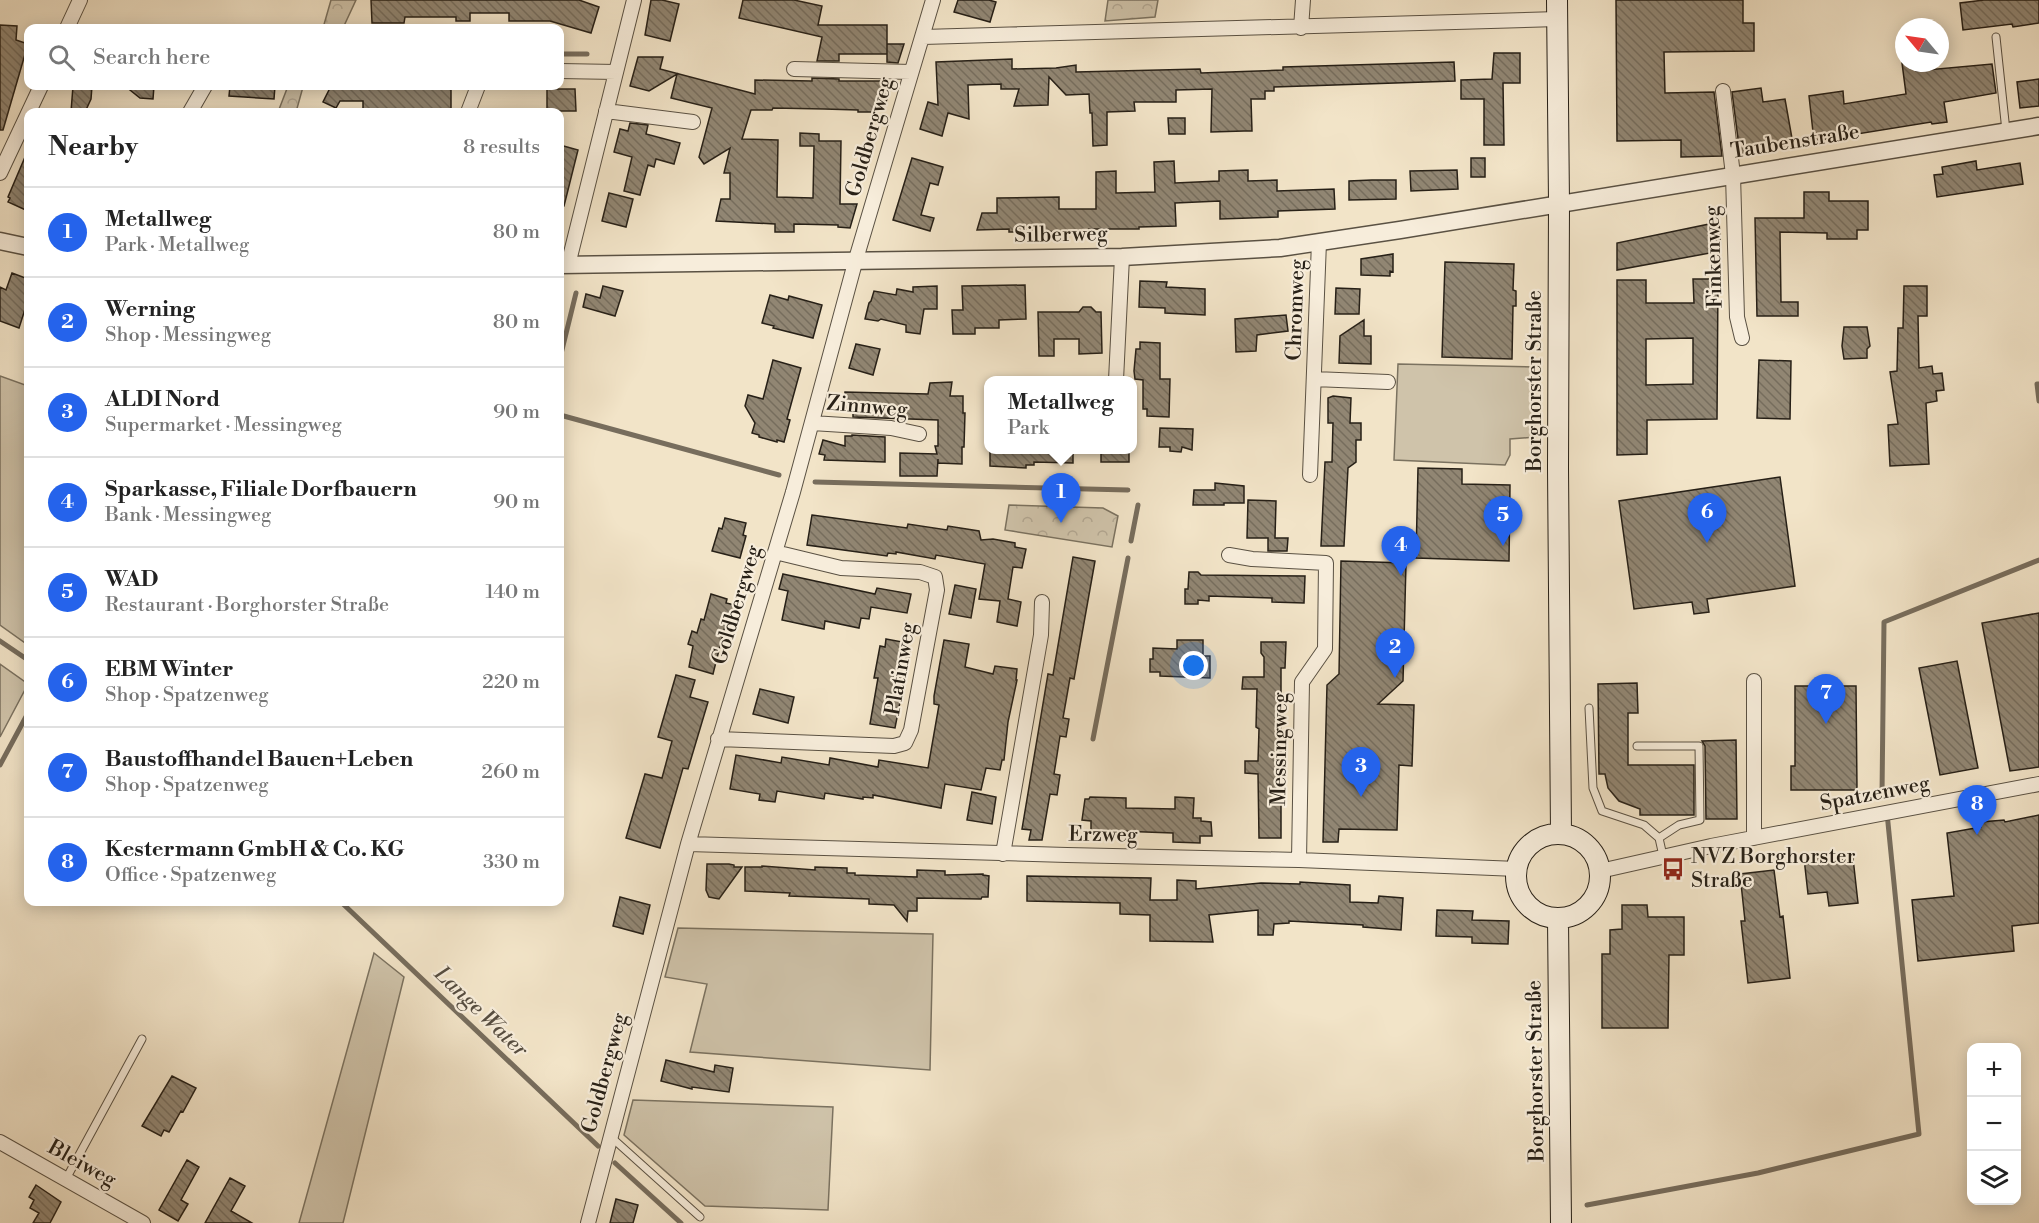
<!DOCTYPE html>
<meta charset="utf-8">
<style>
body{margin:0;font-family:"Libre Bodoni",serif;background:#f2f2f2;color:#222}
.controls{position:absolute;right:18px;bottom:18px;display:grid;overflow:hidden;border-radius:12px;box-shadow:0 3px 15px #0003}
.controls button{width:54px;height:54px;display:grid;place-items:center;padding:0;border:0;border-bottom:2px solid #e0e0e0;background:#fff;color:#222;font:30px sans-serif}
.compass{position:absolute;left:1895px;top:18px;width:54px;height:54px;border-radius:50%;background:#fff;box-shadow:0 3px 15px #0003;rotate:299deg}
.you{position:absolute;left:1194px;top:666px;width:21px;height:21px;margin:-15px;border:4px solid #fff;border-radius:50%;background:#1a73e8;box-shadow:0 0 0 9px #1a73e833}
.badge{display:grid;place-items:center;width:39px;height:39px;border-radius:50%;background:#2563eb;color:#fff;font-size:20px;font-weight:700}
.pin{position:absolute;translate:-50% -50px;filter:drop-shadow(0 2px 3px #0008)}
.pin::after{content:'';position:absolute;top:32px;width:21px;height:18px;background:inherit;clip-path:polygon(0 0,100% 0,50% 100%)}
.popup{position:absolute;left:984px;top:376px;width:153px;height:78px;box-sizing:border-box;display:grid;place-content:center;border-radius:12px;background:#fff;filter:drop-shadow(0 2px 4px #0005);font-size:20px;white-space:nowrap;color:#767676}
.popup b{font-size:22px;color:#222}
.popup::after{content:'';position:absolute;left:50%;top:100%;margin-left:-12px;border:12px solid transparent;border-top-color:#fff}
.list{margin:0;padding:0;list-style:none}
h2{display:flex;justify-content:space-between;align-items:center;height:78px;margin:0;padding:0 24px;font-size:26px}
h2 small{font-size:20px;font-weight:400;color:#767676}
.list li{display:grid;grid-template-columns:39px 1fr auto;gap:18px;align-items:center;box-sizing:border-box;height:90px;padding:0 24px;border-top:2px solid #e0e0e0}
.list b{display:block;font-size:22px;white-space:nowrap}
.list p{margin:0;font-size:20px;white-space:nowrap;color:#767676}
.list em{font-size:20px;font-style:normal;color:#767676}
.icon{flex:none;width:33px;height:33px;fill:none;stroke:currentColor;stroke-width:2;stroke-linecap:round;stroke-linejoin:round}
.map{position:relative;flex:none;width:2039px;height:1223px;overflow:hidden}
.search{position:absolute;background:#fff;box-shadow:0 3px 15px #0003;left:24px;top:24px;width:540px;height:66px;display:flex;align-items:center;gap:15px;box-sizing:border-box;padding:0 21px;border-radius:12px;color:#767676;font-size:22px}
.panel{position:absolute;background:#fff;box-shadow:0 3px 15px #0003;left:24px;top:108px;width:540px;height:798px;border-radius:12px}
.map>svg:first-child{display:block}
</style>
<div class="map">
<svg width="2039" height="1223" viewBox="0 0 2039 1223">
<defs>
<pattern id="forest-crowns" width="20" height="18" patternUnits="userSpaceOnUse" patternTransform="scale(1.5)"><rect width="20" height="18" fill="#cfc3aa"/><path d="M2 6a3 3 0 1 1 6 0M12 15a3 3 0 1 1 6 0" fill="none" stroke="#b2a792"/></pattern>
<pattern id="building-back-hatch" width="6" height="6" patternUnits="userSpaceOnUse" patternTransform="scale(1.5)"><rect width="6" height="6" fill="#918673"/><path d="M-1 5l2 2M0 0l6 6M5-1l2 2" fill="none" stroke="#766d5d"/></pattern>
</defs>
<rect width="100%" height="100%" fill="#f2e4c8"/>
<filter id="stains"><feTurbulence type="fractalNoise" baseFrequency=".00333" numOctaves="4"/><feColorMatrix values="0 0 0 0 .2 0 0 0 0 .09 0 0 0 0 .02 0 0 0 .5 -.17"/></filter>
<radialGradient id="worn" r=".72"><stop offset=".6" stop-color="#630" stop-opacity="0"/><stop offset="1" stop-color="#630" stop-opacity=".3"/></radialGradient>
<!-- green -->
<path fill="#cfc3aa" stroke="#7b7260" stroke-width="1.5" d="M1398,364L1534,367L1535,437L1510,439V455L1505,465L1394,460Z
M0,376L28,386V645L0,625Z
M0,664L28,684L0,737Z
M678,928L933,934L930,1070L690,1052L707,984L665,977Z
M374,953L404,977L343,1223H299Z
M633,1100L833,1107L828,1210L705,1206L624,1135Z"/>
<!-- forest -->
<path fill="url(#forest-crowns)" stroke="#7b7260" stroke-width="1.5" d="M331,0H356L343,28H323Z
M1108,0H1158L1155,17L1105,21Z
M288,86L303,87L296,112H278Z
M1009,505L1103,508L1118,516L1112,547L1005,530Z"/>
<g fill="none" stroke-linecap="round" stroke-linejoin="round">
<!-- stream -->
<path stroke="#776d5d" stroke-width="5" d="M560,54H587
M560,358L576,293
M2039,384H2037L2039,401
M560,415L779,475
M815,482L1128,490
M1131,541L1138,505
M0,641L28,660
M1093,739L1128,558
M0,765L28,713
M1882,794L1884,622L2039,560
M341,902L598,1146
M615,1163L681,1223
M1587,1205L1758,1173L1919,1134L1887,813"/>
</g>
<!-- building -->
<path fill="url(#building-back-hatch)" stroke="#272017" stroke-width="1.5" fill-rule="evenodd" d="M371,0H579L599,7L591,33L550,21H509V13H470V21H456V17H405L404,23H372Z
M651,0H662L679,4L670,41L645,35Z
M743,0H794L822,6L818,25H887V54V44H904L898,63L887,62V54H839V61H817L822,37L739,18Z
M958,0H989L996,2L990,22L954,12Z
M1616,0H1743V23H1754V51L1664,52L1665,93L1714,92L1722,156L1681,157V140L1617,141Z
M1984,0H2039V23L2013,27L2012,24L1963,30L1960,3Z
M0,25L17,26L16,40L28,44L3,130H0Z
M1494,53H1520V83H1503L1504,145H1484V99H1461V80L1492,79Z
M638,57H663L660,69L755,94V80L812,81V78L839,79V81H893L885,105L877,104L876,112H858V110L824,109L773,108L772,110H751L742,139L778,140L777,197L813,198L814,146H800V133L819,134V141H841L840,204H857L850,228L838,227V225L794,224V232H775V224L716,221L721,199H730V173H724L730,148L704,164L699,157L712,108L671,98L677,74L649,91L630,86Z
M1012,59V69L1056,68L1076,65V72L1200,69L1201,73L1283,70V67L1454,62L1455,81L1274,87V91H1265V99H1251L1252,131H1244L1211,132L1212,89L1176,90V102H1134L1135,111L1107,112V145L1093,146L1092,113H1090L1089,94L1066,95L1049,77L1048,105L1014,106L1019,89H1001V84L968,85L969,119L948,113L942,136L920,129L928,102L938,105L936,62Z
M1902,63H1915L1916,71L1992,64L1996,93L1944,102L1947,122L1932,124L1931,122L1814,141L1809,96L1843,91L1844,104L1906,94Z
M2039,79V106L2020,108L2017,82Z
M73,86H92L91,99L85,112H71Z
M125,86H154L153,99L140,98Z
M230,86H275L274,99L229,96Z
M331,86H451V112L382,109L363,110V101H340L336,108L323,102Z
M1761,88L1763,102L1785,99L1793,144L1740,154L1732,92Z
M547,89H575L576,111H547Z
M1168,118H1185V134H1169Z
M630,123L648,125L646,134L680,143L674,164L656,159L654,167L648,165L640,195L624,191L632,157L614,152L620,129L628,131Z
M560,145L578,150L564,206H560Z
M28,150V211L8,202L10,198L8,197Z
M912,158L943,167L938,185L930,183L921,215L934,218L930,231L893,220Z
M1471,158H1485V177H1471Z
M1174,161L1175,183L1219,181V171L1248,170V181L1277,180V191L1334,189L1335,209L1278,211V217L1220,219V201L1175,203L1176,226L1139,227V229H1089V231L1009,232V229L977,230L982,213H997V198L1059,197V209H1096V172L1116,171V193L1155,192L1154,162Z
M1976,161L1977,170L2020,163L2023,184L1937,197L1934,175L1943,174L1942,167Z
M1457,170L1458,189L1411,191L1410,171Z
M1372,180H1396V199L1349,200V181Z
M1804,192H1829V201H1868V230H1857V239H1827V233L1780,232L1781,302H1798V316H1757L1755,218H1804Z
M609,193L633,199L626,227L602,221Z
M1719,222L1721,251L1617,270V243Z
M1393,254V272L1390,271V276L1361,275V259Z
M1445,262L1514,264L1513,290L1516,291V306H1513L1512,359L1442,357Z
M12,273L28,279V300L19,328L0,321V287L6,290Z
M1693,279H1718L1717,419L1647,420V454L1617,455V280H1646V303H1694ZM1693,338V384L1646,385V339Z
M1140,281L1167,282L1166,287L1205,289V315L1165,313V308L1139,307Z
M1025,285L1026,319L999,320V328H975V334H953L952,310H963L962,286Z
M603,286L623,291L615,316L583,307L586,294L600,298Z
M937,286V309H924L920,334L906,332V325L881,319L878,321L865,319L869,303L871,301L874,291L896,295L897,289L913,292V287Z
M1904,286H1927V316H1918L1919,368L1932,366L1933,374L1942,373L1944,390L1936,391L1937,401L1926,403L1929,464L1890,466L1888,425L1898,424L1890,372L1897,371L1898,328H1903Z
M1336,288L1360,289L1359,314H1335Z
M770,295L788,300L789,296L822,305L813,338L773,328L774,326L762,323Z
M1083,307H1091L1096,312H1101L1102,353L1079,354V339H1054V356H1039L1038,312H1079Z
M1286,315L1288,331L1257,335L1256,351L1236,352L1235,319Z
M1364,320V336H1371V364L1339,363L1340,336Z
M1844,327H1867L1870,346L1867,349V358L1844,359L1842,346Z
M1140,342L1160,343V379H1170L1169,417L1147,416V409H1143V380L1135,379L1134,371L1136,349H1140Z
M856,344L880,349L873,375L849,368Z
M773,360L801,368L787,419L790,420L784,442L777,440V442L759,437V435L752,433L755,423L745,406L748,395L763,399Z
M1759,360L1791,361L1790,419L1757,418Z
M952,382L950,396H963V413H965L964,447H962V464L938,463V459L937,476H900V453L937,454L935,446H938V420L853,417V411H844L845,392L928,394L930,383Z
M1333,396L1351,398L1350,423H1361V440H1356V462L1348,468L1344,546H1321L1325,462H1332L1333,423H1328V398Z
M1160,428L1193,429L1192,450L1182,447L1181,452L1170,451V447H1159Z
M852,435L885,437V462L824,460L825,455L819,454L823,440L845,446V436H852Z
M990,450H1073V463L1034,462V465H1026V468L990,466Z
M1101,450H1129V462H1101Z
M1418,468L1462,469V484L1510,485L1509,561L1416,558Z
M1780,477L1795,586L1707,599L1709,612L1694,614L1692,602L1634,609L1619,501Z
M1215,483L1244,486V503H1224V505H1193L1194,490H1215Z
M1248,500L1276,501L1275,538H1288L1287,551H1268V538H1247Z
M812,515L907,528L908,524L947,530L948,526L979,531L981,540L993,539L1015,543V547L1026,549L1022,568L1013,567L1008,599L1021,602L1017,626L997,622L1000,601L979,599L985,564L936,555L935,559L896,552V554L888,553L887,556L807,545Z
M725,518L746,523L743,535L746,536L740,558L712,551L719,528L722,529Z
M1073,557L1095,561L1074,679L1070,678L1063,718L1069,719L1066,737L1060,736L1054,774L1060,775L1057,795L1050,794L1042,840H1029L1031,830L1022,829L1048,674L1053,675Z
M1341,561L1406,563L1403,681L1378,704L1414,705L1412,766L1399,765L1397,830L1339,829L1338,842H1323L1327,685L1339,674Z
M1189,572H1198L1201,575L1305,576L1304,603L1272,602V598L1209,596V601L1198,600V604H1185V589H1188Z
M783,574L875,594L877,588L911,594L907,613L871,607L869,619L861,618L859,628L825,621L824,629L782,620L788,591L779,589Z
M955,585L976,589L971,618L949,614Z
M711,594L727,599L726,603L735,605L729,628L725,626L713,674L689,667L693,646L688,644L692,631L697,633L701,619L704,620Z
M2039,613V767L2010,771L1982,623Z
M886,639L908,643L907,650L910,651L895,728L870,724L878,678H874L880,646L885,647Z
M944,640L969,644L965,667L993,674L995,666L1017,669L1016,680H1017L1008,722L1004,760H1002L1000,770L986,768L981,790L945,784L941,808L873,795V798L863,797V799L825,793L824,799L777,791L775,802L759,800L760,794L730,789L736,755L781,763L782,757L829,765L830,758L878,767L879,760L928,768L939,705L934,704V696Z
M1177,640H1203V656H1210V678L1160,676V672H1150V659H1153V648L1177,649Z
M1261,642H1286L1285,668H1281V703L1283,706L1281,709V838H1259L1258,774L1245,773V761H1258L1259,729L1256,727L1257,689H1242L1243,677H1264V657L1261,653Z
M1957,661L1978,768L1940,775L1919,668Z
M676,675L695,680L690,697L708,702L688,769L683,768L660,848L626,838L645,774L662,778L672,741L658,737Z
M1637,683L1638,713H1628V765H1694V815H1640V809L1619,801L1608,788L1605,774H1599L1598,684Z
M1795,686H1856L1857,790H1791V766H1795Z
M760,689L794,697L788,723L753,714Z
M1736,740L1737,819H1706L1705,746L1702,741Z
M972,792L996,797L992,824L967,820Z
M1090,797L1126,798V808L1175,809V797L1194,798L1193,818H1201V821L1211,822L1212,836H1200V843L1173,842V833L1091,830V821L1082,820L1085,799H1089Z
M2039,815V923L2012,926L2014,951L1918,961L1912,900L1954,896L1947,833L1981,827V822L2004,820L2005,822Z
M1824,856V861L1853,858L1858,903L1829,906L1827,892L1808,894L1804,858Z
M707,864H729L734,865V867H742L719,899L709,897L706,890Z
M762,866L815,870V867L847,868V873H855V875L917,877V870L945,871V875L983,874V875L989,876L988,897H982L981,899L917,898V911H908L907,921L894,905L869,904V899L789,896L790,893L745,891V867H762Z
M1774,870L1780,917L1783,916L1790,978L1748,983L1741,921H1745L1740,874Z
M1027,876L1151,878L1150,900H1177V880L1196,881V889L1261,883L1300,884V882L1350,885V902L1378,903L1379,896L1403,898L1401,930L1363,927V925L1289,921V923L1274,924L1273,935H1258V910L1209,915L1213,942L1150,941V915L1120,914V903L1027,901Z
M620,897L650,905L643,934L613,926Z
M1622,905H1647L1648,917H1684V955H1669L1668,1028H1602V954H1610V930L1622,929Z
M1437,910L1473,911L1472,920L1509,921L1508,944L1472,943V937L1436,936Z
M666,1060L714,1072L715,1065L733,1068L729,1092L692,1087V1089L661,1081Z
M172,1076L196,1088L183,1112L181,1111L169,1132L164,1130L161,1136L142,1126Z
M187,1160L199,1167L181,1200L188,1204L178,1221L159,1210Z
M230,1178L245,1186L231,1211L252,1223H205Z
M36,1185L61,1202L50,1223H33L39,1213L30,1208L34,1200L29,1197Z
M616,1199L638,1205L633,1223H610Z"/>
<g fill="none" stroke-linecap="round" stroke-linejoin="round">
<!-- service casing -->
<g stroke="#5a5143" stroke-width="9">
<path id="service" d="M1996,37L2006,131
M1589,708L1593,788L1602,811L1644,825L1659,838L1663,856
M1637,746H1699L1700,820L1679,825L1659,838
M611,1137L700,1217
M66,1179L142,1039"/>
</g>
<!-- minor casing -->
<g stroke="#5a5143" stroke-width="16">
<path id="minor" d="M67,28L80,0
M1301,28L1303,0
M923,37L1558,19
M794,69L911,72
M560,71L616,72
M1723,91L1733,175L1737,317L1742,338
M606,111L693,122
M190,112L205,86
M468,112L478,86
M0,173L41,86
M568,265L634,0
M1314,379L1388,382
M1116,380L1122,257
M812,423L891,428L919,434
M1310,475L1319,242
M1229,555L1252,559L1326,563L1325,649L1302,682L1299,860
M718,739L894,746L905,743L911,730L937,590L935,577L920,572L841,568L775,552
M1754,838V681
M688,844L1067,855L1299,860L1517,869
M1003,854L1041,635L1042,602
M1600,871L1711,846L2039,784
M0,1142L143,1223
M588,1223L688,844L793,492L856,259L933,0"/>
</g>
<!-- tertiary casing -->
<g stroke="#5a5143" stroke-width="19">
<path id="tertiary" d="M0,241L28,247
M560,265L1122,257L1280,248L1400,230L2039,126"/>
</g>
<!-- secondary casing -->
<g stroke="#272017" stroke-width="22">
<path id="secondary" d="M1557,0L1559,203L1558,468L1561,834
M1516 876a42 42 0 1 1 84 0a42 42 0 1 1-84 0Z
M1558,919L1561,1223"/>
</g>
<!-- service -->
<use href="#service" stroke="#f7eddb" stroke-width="7"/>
<!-- minor -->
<use href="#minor" stroke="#f7eddb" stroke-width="14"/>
<!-- tertiary -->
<use href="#tertiary" stroke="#f7eddb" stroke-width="16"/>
<!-- secondary -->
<use href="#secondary" stroke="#f7eddb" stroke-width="20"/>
</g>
<!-- icons -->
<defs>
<g id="bus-bare" transform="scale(1.8)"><path d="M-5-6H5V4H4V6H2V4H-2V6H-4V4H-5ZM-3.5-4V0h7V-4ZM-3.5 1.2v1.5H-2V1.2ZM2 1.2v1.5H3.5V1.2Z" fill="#8f2418" stroke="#f7eddb" stroke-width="2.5" paint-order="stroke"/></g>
</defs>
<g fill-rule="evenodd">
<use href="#bus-bare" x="1673" y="869"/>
</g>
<g text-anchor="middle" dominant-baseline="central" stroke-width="4.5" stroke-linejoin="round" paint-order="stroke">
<!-- street labels -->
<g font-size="21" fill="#272017" stroke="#f7eddb">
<text transform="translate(870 137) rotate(-74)">Goldbergweg</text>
<text transform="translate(1795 142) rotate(-9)">Taubenstraße</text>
<text transform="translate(1061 235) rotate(-1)">Silberweg</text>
<text transform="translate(1714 257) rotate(-92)">Finkenweg</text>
<text transform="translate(1296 310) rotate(-88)">Chromweg</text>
<text transform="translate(1535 381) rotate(-90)">Borghorster Straße</text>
<text transform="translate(867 407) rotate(5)">Zinnweg</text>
<text transform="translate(737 605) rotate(-73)">Goldbergweg</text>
<text transform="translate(901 669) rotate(-80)">Platinweg</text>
<text transform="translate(1280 749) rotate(-89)">Messingweg</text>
<text transform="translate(1875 794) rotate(-11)">Spatzenweg</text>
<text transform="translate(1103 835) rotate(1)">Erzweg</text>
<text transform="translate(1536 1071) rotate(-91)">Borghorster Straße</text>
<text transform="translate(605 1073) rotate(-75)">Goldbergweg</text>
<text transform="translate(82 1164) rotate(29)">Bleiweg</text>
</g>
<!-- poi labels -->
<g font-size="21" fill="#272017" stroke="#f7eddb" text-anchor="start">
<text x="1691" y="857">NVZ Borghorster<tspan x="1691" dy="24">Straße</tspan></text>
</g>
<!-- water labels -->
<g font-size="22" font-style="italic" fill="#564d40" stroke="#f7eddb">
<text transform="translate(481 1012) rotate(44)">Lange Water</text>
</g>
</g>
<rect width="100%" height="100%" filter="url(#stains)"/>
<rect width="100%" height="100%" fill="url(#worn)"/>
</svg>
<div class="controls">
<button>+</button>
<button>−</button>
<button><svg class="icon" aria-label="layers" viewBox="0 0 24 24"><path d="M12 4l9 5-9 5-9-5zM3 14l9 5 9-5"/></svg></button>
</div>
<svg class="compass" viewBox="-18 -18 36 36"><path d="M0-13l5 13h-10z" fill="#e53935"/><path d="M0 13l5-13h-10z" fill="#767676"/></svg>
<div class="you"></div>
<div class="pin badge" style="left:1061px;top:523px">1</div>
<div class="popup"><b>Metallweg</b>Park</div>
<div class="pin badge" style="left:1395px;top:678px">2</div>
<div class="pin badge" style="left:1361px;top:797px">3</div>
<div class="pin badge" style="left:1401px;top:576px">4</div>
<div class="pin badge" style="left:1503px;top:546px">5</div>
<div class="pin badge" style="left:1707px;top:543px">6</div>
<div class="pin badge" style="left:1826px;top:724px">7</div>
<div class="pin badge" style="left:1977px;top:835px">8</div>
<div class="search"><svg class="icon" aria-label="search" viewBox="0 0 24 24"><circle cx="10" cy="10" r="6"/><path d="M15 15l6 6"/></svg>Search here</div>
<section class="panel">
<h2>Nearby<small>8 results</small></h2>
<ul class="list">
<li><span class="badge">1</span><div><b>Metallweg</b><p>Park · Metallweg</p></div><em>80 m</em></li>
<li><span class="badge">2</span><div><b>Werning</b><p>Shop · Messingweg</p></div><em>80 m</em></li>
<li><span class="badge">3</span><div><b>ALDI Nord</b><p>Supermarket · Messingweg</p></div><em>90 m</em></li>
<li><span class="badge">4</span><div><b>Sparkasse, Filiale Dorfbauern</b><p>Bank · Messingweg</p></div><em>90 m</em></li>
<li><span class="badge">5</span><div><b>WAD</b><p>Restaurant · Borghorster Straße</p></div><em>140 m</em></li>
<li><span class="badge">6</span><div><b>EBM Winter</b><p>Shop · Spatzenweg</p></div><em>220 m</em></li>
<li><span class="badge">7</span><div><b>Baustoffhandel Bauen+Leben</b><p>Shop · Spatzenweg</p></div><em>260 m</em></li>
<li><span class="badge">8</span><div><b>Kestermann GmbH &amp; Co. KG</b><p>Office · Spatzenweg</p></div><em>330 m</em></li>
</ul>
</section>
</div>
